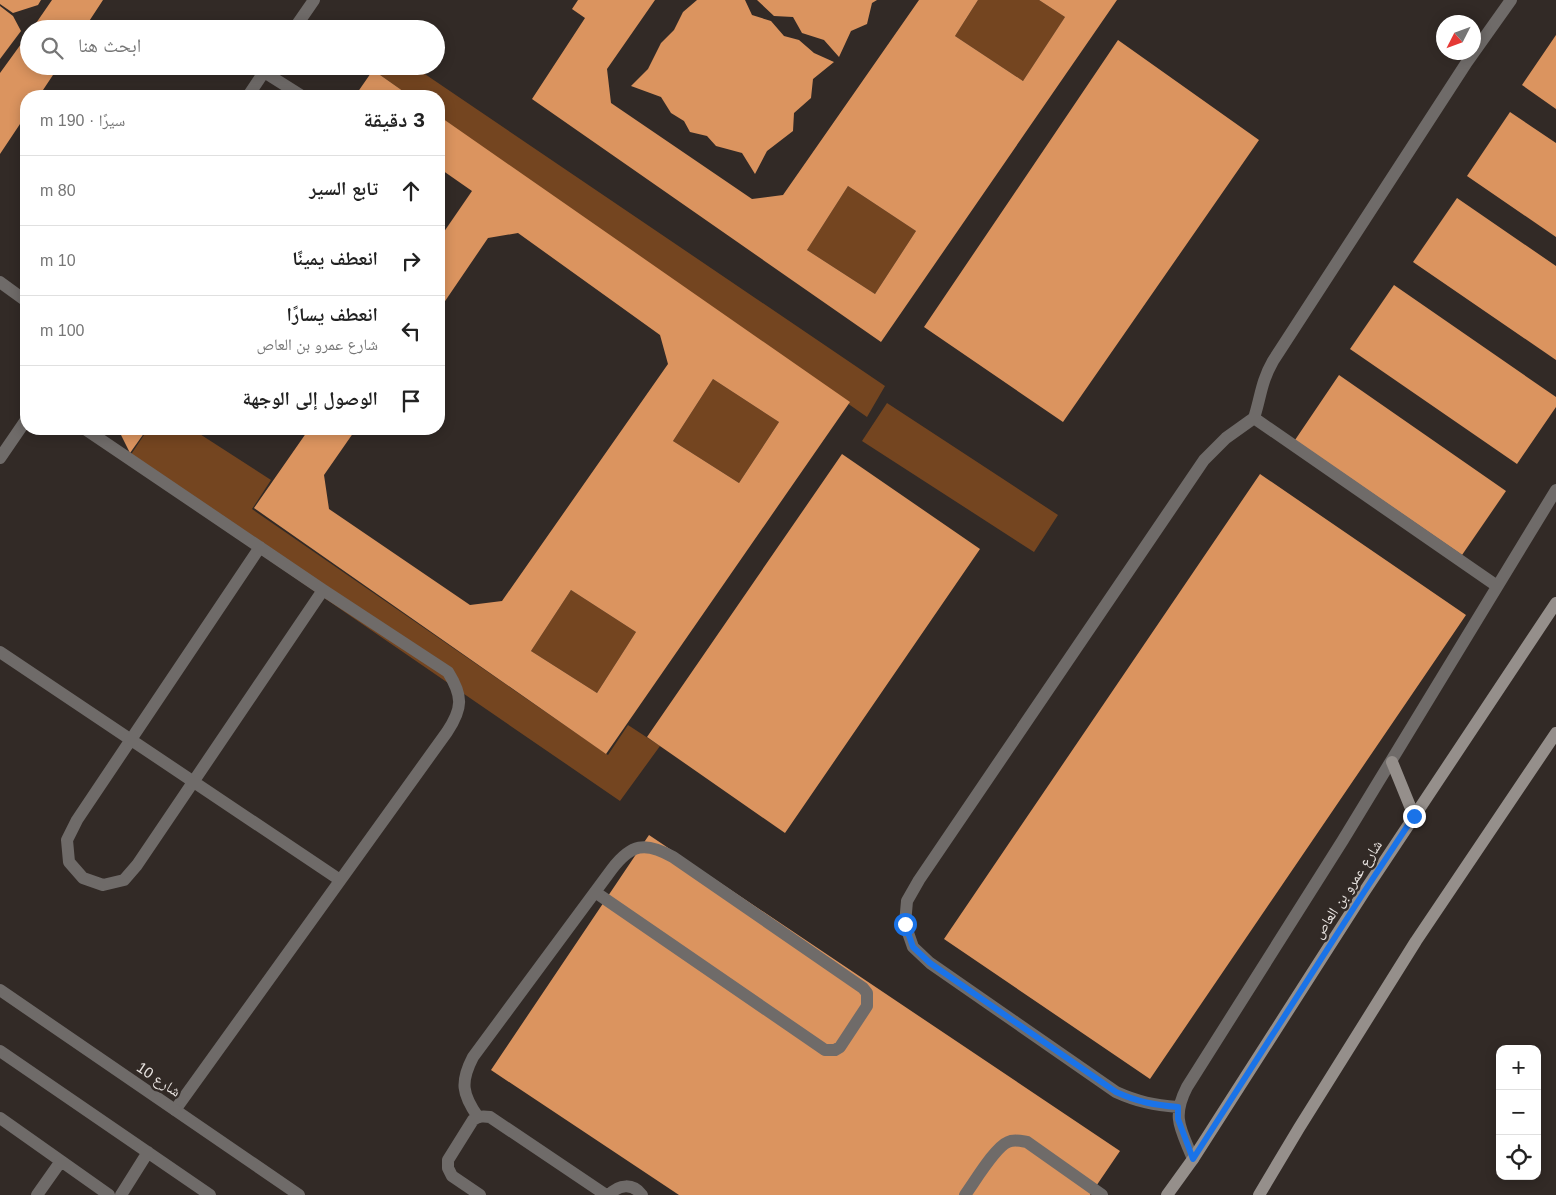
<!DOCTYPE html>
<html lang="ar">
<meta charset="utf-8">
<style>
body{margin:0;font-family:Helvetica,"Noto Naskh Arabic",sans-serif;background:#f2f2f2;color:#222;direction:rtl}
.controls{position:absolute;right:15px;bottom:15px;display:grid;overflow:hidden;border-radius:10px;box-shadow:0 2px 12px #0003}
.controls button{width:45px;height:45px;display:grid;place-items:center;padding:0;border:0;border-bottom:1px solid #e0e0e0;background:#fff;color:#222;font:25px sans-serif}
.compass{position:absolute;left:1436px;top:15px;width:45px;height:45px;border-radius:50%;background:#fff;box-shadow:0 2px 12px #0003;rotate:228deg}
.stop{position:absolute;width:15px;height:15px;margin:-11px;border:4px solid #1a73e8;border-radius:50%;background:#fff}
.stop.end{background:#1a73e8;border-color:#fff;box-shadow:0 1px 5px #0008}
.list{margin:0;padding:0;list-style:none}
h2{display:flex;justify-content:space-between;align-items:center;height:65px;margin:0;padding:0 20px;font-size:21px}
h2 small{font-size:16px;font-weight:400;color:#767676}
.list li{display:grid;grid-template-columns:32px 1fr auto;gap:15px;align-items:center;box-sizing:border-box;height:70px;padding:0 20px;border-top:1px solid #e0e0e0}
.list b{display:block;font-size:19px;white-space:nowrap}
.list p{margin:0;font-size:16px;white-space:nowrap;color:#767676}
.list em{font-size:16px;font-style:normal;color:#767676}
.icon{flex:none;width:28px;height:28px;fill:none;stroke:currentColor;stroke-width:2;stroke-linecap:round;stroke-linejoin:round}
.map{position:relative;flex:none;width:1556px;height:1195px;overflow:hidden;direction:ltr}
.search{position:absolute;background:#fff;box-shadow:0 2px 12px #0003;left:20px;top:20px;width:425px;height:55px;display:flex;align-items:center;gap:12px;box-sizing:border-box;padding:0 18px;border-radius:28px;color:#767676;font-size:19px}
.panel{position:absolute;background:#fff;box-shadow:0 2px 12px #0003;left:20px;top:90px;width:425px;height:345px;border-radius:20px;direction:rtl}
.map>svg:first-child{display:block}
</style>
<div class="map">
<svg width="1556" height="1195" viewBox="0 0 1556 1195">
<rect width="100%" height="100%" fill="#322a26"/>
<!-- green -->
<path fill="#744520" d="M978,0H1039L1065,17L1023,81L955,36Z
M375,66H413L885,386L867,417L439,117V96H410L373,70Z
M848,186L916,231L875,294L807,250Z
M713,379L779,422L739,483L673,441Z
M887,403L1058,515L1034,552L862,441Z
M148,429H192L271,480L252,509L608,755L628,725L660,746L620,801L126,462Z
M571,590L636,632L597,693L531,651Z"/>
<!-- building -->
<path fill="#db945f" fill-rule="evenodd" d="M0,0H41L38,5L13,13L0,4Z
M52,0H103L84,29H32Z
M578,0H655L607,69L611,103L752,199L783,195L919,0H978L955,36L1023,81L1065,17L1039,0H1117L881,342L532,99L585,18L572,9ZM848,186L916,231L875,294L807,250Z
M697,0H745L752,15L771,21L784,36L799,40L814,53L834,62L813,79L811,98L794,113L793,131L767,151L755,174L742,153L716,146L707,136L690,132L684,121L671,113L661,97L631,86L648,69L661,43L674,30L683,12Z
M757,0H877L872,3L867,24L851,31L839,57L824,40L802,33L793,17L774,16Z
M0,6L13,16L21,31L0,59Z
M29,33V66H59L39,96H26V115L0,154V73Z
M1556,35V109L1522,85Z
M1118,40L1259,140L1063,422L924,327Z
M373,70L410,96H355Z
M1510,112L1556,143V237L1467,176Z
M439,116L850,402L606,754L254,508L309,429H356L324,475L329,509L470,605L502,601L668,364L660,335L518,233L488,238L439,310V239L472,191L439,168ZM713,379L779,422L739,483L673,441ZM571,590L636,632L597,693L531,651Z
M1457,198L1556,266V360L1413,262Z
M1394,285L1556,397V407L1517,464L1350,349Z
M1339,375L1506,491L1462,555L1295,440Z
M118,429H147L130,453Z
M842,454L980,549L785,833L647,737Z
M1260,474L1466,615L1150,1079L944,939Z
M649,835L1120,1151L1090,1195H679L491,1070Z"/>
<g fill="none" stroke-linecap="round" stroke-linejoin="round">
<!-- service -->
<path stroke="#6f6b69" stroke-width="12" d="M264,72L302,96
M0,282L26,301
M1254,418L1497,586
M85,429L323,590L448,672C463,696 463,708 447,732L175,1110
M260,547L77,820L67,840L69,862L83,878L103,885L124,880L137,865L323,590
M0,652L340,880
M1178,1107C1154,1105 1138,1102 1116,1092L930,963L913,947L905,924L907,901L919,880L1204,460L1226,438L1254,418C1261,396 1261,382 1273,361L1467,62L1511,0
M478,1117C462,1094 460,1082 473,1057L612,869C631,844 645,841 673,857L863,988L867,993V1006L840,1047L835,1050H825L595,892
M0,1118L109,1195
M1193,1159C1181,1129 1171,1118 1187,1087L1343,840L1556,490
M37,1195L61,1161
M480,1195L452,1176L448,1168V1160L473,1120C479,1116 483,1116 490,1117L606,1195
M609,1195C619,1184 633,1183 642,1195
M965,1195C974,1183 995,1147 1008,1142C1014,1139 1021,1141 1027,1142L1102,1195"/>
<!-- minor -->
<path stroke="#6f6b69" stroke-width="12" d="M294,29L314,0
M248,96L268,66
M0,458L26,420
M0,990L299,1195
M0,1051L210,1195
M121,1195L148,1152"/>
<!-- secondary -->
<path stroke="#958f8b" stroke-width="12" d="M1392,762L1414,816
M1167,1195L1193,1159L1364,892L1556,603
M1259,1195L1299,1128L1416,941L1556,733"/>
</g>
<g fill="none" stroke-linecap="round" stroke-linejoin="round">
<!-- route -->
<path stroke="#1a73e8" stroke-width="6" d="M905,924L913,947L930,963L1116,1092C1138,1102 1154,1105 1178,1107V1119L1193,1159L1364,892L1414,816"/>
</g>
<g text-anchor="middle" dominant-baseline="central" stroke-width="5" stroke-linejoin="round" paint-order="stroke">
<!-- street labels -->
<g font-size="15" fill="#e9e4e1" stroke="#322a26">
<text transform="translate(1347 889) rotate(-57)">شارع عمرو بن العاص</text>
<text transform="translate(159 1079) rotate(34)">شارع 10</text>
</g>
</g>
</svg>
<div class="controls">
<button>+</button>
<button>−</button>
<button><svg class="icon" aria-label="locate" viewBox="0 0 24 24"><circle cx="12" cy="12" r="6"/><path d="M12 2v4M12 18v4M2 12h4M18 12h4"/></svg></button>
</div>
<svg class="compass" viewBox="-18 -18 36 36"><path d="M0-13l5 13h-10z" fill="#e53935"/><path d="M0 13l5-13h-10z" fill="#767676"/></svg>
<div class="stop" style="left:905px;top:924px"></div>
<div class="stop end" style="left:1414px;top:816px"></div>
<div class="search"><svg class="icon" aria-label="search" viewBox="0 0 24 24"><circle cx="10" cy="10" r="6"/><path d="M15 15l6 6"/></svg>ابحث هنا</div>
<section class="panel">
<h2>3 دقيقة<small>سيرًا · 190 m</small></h2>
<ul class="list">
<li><svg class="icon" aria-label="ahead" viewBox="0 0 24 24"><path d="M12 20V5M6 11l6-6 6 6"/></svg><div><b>تابع السير</b></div><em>80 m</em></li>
<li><svg class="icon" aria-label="right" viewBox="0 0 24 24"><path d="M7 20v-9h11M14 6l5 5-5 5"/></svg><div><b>انعطف يمينًا</b></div><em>10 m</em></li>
<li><svg class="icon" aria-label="left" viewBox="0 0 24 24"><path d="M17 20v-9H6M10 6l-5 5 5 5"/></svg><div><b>انعطف يسارًا</b><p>شارع عمرو بن العاص</p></div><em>100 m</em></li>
<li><svg class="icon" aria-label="arrive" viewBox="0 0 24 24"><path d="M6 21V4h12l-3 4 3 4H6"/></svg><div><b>الوصول إلى الوجهة</b></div></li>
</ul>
</section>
</div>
